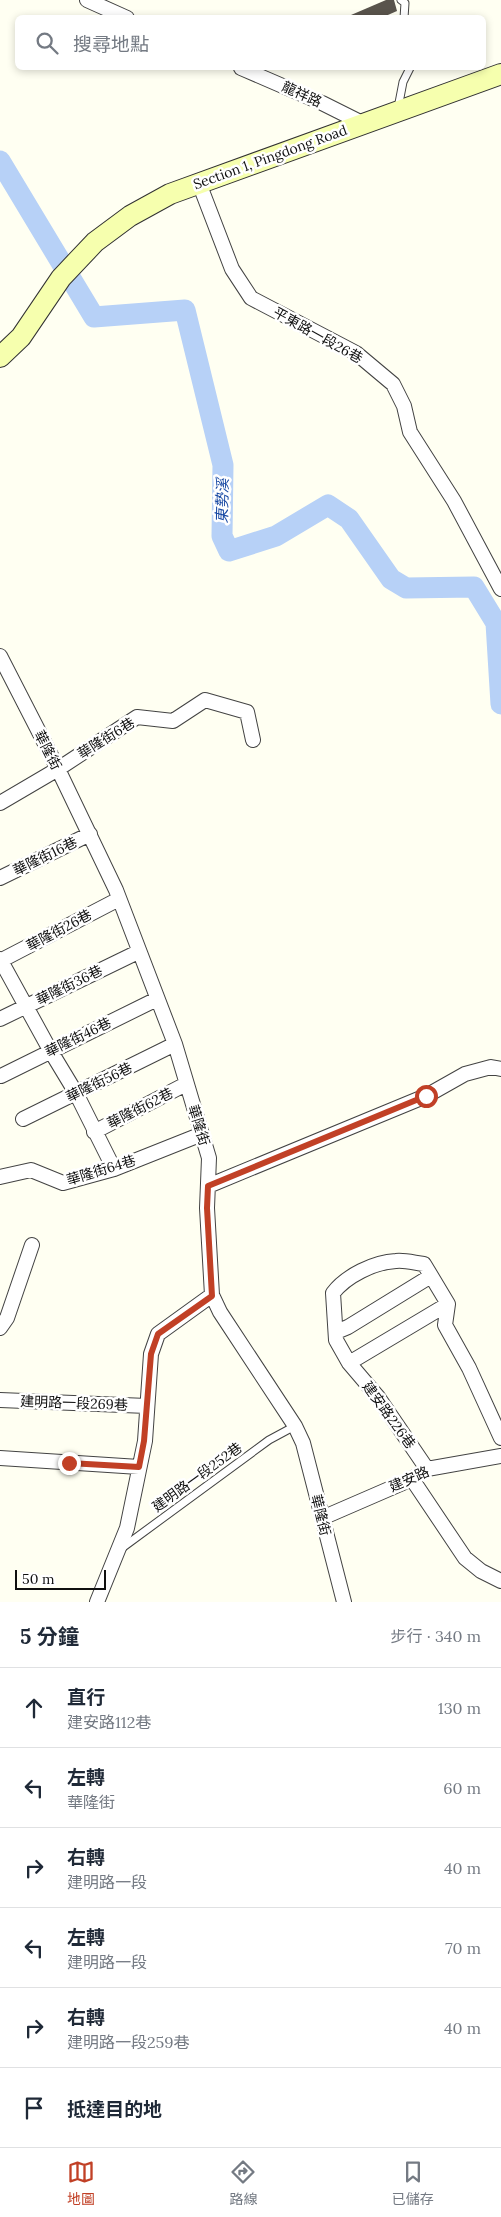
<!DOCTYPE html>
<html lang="zh-TW">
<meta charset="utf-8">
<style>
body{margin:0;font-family:Lora,"Noto Sans TC",serif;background:#f2f2f3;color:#1f2937}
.scale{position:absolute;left:15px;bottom:12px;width:91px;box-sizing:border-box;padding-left:5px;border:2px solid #101010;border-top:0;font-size:14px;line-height:18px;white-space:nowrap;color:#101010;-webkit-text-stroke:4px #fff;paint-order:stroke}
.stop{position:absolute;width:15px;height:15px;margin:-11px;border:4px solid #c14026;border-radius:50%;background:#fff}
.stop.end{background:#c14026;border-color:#fff;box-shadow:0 1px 5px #0008}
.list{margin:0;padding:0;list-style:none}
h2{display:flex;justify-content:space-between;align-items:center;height:65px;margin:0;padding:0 20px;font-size:21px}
h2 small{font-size:16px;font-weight:400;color:#747a83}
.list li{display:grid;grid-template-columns:32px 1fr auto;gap:15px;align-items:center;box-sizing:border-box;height:80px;padding:0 20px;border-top:1px solid #e0e1e3}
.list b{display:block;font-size:19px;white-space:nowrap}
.list p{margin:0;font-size:16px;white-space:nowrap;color:#747a83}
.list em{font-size:16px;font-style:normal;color:#747a83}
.icon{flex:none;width:28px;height:28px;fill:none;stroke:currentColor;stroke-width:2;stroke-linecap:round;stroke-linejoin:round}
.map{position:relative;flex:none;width:501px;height:1602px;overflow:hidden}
.search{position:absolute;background:#fff;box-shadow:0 2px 8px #0003;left:15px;right:15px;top:15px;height:55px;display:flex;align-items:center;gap:12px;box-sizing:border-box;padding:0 18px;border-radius:8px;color:#747a83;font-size:19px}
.sheet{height:545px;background:#fff}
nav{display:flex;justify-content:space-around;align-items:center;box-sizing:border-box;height:70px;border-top:1px solid #e0e1e3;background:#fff;font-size:14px;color:#747a83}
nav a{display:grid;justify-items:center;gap:2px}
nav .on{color:#c14026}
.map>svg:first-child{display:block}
</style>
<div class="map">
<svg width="501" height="1602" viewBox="0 0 501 1602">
<rect width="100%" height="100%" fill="#fffff2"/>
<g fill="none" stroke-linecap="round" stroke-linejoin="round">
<!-- river -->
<path stroke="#b7d1f7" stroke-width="21" d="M0,161L94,317L185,310L223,465L222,536L229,551L276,536L328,505L349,519L391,579L406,588L474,587L496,623L501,704"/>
</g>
<!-- building -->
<path fill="#59544c" d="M386,0H394L397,11L381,18H344Z"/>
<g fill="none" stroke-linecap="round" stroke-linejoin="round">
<!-- lane casing -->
<g stroke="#434343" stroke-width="9">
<path id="lane" d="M401,0L405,3L404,18
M398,108L403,82L410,68
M122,1548L269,1440L295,1426"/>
</g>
<!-- street casing -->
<g stroke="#434343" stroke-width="16">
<path id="street" d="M87,0L127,18
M241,68L322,103L362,123
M199,183L232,269L251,298L356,353L393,384L404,406L410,432L454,501L501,589
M0,656L58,769L116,890L175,1044L209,1158L207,1208L212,1295L220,1312L295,1426L303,1443L344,1602
M0,803L58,769L137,717L173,721L205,700L247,712L253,740
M0,878L90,834
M0,959L50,1050L76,1093L114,1169
M0,961L119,899
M0,1019L138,952
M1,1076L157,999
M23,1119L175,1044
M94,1132L186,1084
M0,1177L31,1170L63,1183L114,1169L202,1134
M208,1186L426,1096L465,1074L491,1067L501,1069
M0,1328L7,1318L32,1245
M336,1332L348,1327L431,1276
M349,1363L448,1304
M0,1400L147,1406
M0,1458L139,1467
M427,1469L378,1397L349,1363L336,1340L333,1293C346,1276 374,1262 396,1261C405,1260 415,1263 424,1264L448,1304L445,1325L469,1368L501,1438
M412,1479L465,1558L481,1571L501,1581
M322,1518L412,1479L427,1469L501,1456
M97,1602L127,1528L145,1441L151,1354L158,1334L212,1295"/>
</g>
<!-- secondary casing -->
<g stroke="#323232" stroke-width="22">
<path id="secondary" d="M0,357L21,337L61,278L95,242L130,216L170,194L501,74"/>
</g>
<!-- lane -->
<use href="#lane" stroke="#fff" stroke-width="7"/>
<!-- street -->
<use href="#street" stroke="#fff" stroke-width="14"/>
<!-- secondary -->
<use href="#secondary" stroke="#f6ffae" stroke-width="20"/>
</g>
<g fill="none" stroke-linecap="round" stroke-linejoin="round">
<!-- route -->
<path stroke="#c14026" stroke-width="6" d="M69,1463L139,1467L144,1441L151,1354L158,1334L212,1296L207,1208L208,1186L426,1096"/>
</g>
<g text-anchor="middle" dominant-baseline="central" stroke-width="5" stroke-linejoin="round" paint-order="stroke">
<!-- street labels -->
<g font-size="14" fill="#101010" stroke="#fff">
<text transform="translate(302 94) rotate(24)">龍祥路</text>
<text transform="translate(270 157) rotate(-20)">Section 1, Pingdong Road</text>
<text transform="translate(318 335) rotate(29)">平東路一段26巷</text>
<text transform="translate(106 738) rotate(-32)">華隆街6巷</text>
<text transform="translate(48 750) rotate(63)">華隆街</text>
<text transform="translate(45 856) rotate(-26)">華隆街16巷</text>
<text transform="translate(59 930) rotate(-28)">華隆街26巷</text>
<text transform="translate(69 985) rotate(-26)">華隆街36巷</text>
<text transform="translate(78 1037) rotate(-26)">華隆街46巷</text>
<text transform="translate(99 1082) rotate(-26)">華隆街56巷</text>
<text transform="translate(140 1108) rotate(-27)">華隆街62巷</text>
<text transform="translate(199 1125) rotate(73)">華隆街</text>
<text transform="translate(101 1170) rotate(-17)">華隆街64巷</text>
<text transform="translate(74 1403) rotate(2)">建明路一段269巷</text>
<text transform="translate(389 1415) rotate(54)">建安路226巷</text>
<text transform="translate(197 1477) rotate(-36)">建明路一段252巷</text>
<text transform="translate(409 1479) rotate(-24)">建安路</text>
<text transform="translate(321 1515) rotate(76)">華隆街</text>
</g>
<!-- water labels -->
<g font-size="15" font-style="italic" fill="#1748a3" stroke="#fff">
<text transform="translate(222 501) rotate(-89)">東勢溪</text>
</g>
</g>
</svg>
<div class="scale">50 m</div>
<div class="stop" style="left:426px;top:1096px"></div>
<div class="stop end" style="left:69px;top:1463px"></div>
<div class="search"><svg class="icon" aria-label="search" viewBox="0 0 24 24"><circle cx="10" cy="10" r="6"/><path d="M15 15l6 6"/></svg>搜尋地點</div>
</div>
<section class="sheet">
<h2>5 分鐘<small>步行 · 340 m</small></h2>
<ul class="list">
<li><svg class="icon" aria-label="ahead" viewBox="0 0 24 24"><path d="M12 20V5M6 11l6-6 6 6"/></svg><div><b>直行</b><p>建安路112巷</p></div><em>130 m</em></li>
<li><svg class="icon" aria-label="left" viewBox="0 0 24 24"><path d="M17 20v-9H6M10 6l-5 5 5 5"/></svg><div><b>左轉</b><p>華隆街</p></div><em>60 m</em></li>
<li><svg class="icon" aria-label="right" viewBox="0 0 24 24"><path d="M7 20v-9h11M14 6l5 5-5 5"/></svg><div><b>右轉</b><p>建明路一段</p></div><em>40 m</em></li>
<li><svg class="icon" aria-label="left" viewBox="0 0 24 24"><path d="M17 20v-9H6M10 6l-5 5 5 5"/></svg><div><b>左轉</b><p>建明路一段</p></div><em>70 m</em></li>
<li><svg class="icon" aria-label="right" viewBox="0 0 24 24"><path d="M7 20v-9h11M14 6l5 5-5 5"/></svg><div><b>右轉</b><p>建明路一段259巷</p></div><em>40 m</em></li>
<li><svg class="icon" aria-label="arrive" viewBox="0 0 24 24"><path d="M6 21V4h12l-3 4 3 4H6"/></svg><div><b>抵達目的地</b></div></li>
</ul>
</section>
<nav>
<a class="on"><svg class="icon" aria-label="map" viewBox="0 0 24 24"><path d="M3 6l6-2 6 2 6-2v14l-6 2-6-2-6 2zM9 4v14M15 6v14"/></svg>地圖</a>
<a><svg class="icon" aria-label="directions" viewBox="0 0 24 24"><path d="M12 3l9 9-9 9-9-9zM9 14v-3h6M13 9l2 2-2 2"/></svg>路線</a>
<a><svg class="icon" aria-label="saved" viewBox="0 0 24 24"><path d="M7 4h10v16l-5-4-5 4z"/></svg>已儲存</a>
</nav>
